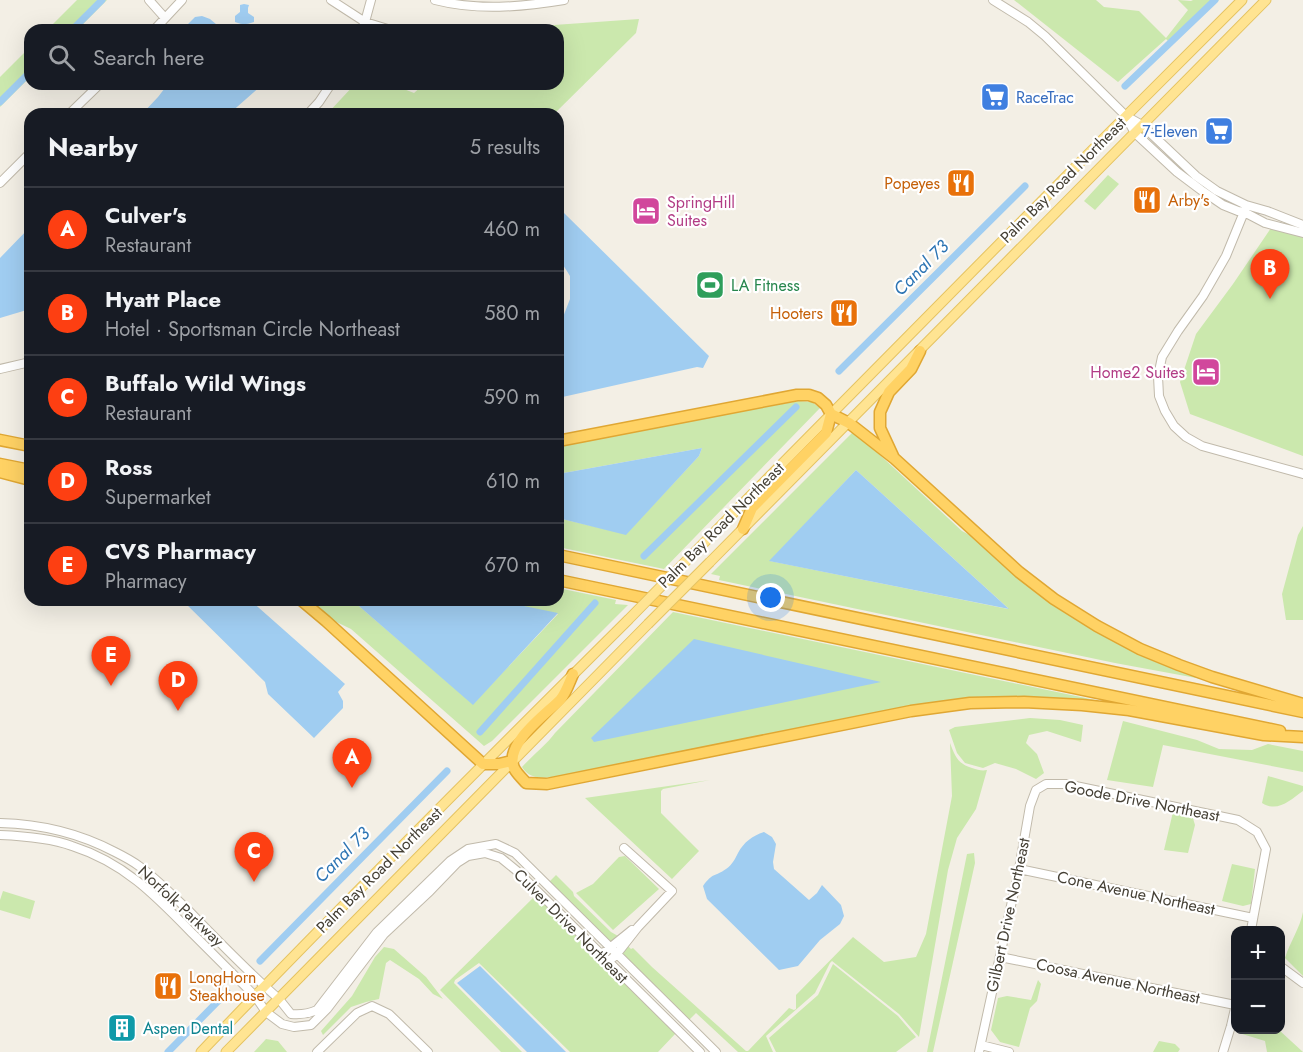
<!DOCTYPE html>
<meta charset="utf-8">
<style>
body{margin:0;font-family:Jost,sans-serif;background:#20242c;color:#f1f3f6}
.controls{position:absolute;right:18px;bottom:18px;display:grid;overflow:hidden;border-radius:12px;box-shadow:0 6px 24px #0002}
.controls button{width:54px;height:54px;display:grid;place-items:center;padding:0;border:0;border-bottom:2px solid #363941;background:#171b24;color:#f1f3f6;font:30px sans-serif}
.you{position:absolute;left:771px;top:598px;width:21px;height:21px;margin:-15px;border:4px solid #fff;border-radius:50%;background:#1a73e8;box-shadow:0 0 0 9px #1a73e833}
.badge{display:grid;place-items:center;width:39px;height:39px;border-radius:50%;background:#fd3f12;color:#fff;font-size:20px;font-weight:700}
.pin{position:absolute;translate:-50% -50px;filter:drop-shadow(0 2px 3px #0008)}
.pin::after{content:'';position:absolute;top:32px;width:21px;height:18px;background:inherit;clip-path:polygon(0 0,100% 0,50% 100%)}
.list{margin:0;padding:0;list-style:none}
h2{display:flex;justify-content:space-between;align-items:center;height:78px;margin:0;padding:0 24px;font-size:26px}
h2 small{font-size:20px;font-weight:400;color:#9ea1a6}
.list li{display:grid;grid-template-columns:39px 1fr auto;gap:18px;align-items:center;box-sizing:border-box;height:84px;padding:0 24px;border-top:2px solid #363941}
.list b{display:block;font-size:22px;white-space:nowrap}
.list p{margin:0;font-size:20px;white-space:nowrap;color:#9ea1a6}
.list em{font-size:20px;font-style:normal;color:#9ea1a6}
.icon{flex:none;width:33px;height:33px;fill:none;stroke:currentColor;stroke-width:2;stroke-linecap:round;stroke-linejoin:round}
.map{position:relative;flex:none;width:1303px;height:1052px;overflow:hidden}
.search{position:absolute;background:#171b24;box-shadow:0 6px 24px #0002;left:24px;top:24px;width:540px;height:66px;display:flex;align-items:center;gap:15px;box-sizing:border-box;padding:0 21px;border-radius:18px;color:#9ea1a6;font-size:22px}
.panel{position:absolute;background:#171b24;box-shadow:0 6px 24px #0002;left:24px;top:108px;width:540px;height:498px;border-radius:18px}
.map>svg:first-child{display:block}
</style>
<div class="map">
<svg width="1303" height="1052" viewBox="0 0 1303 1052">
<rect width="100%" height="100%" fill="#f3efe5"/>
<!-- green -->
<path fill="#cbe8ad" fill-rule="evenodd" d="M77,0H107L77,30H47Z
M1014,0H1096L1104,7L1139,11L1166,38L1188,10L1178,0L1191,1L1193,0H1219L1171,44L1166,39L1118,82Z
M639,19L636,33L554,114H327L355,84H391L414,93L424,84H558V30H483Z
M30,47V77L0,107V77Z
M1108,175L1119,184L1095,210L1084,201Z
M1271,228L1303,237V456L1190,414L1180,382L1196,334L1233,284Z
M799,401L812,402L820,408L664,569L558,547V518L626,534L699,456L702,448L558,474V444Z
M854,431L962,531L979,540L1047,596L1207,680L1115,663L719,580L720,576L711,574ZM856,470L1008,608V609L770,561Z
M1303,526V620H1286L1282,594L1298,535Z
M558,588L616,600L615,604L628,605L492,741L484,746L351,629L326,617L305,600H352L473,704L558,614L494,600H558Z
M673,612L1100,701L1099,703L1012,699L566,775C550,777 532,783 522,767C532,756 547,744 555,733Z
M1030,718L1060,720L1083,725L1081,742L1047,731L1029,735L1026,743L1037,754L1044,773L1036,779L1016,769L995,763L983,768L965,763L957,753L949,730L955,727Z
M1123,721L1197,740L1219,749L1252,750L1268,744L1303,751V772L1163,745L1153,787L1107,780Z
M950,743C955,756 958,764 972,768C978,770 982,771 987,770L976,809L957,838L948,870L919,1037L899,1014L832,961L830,963L815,993L766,1036L773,1052H738L696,1013L689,1020L621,955L628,946L631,949L633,948L652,967L746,1051H748L789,1008L794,1010L796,1009V995L853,937L884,962L916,957L926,934L952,796Z
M1268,776L1303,786V791C1290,800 1278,813 1262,803Z
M710,780L663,789L661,791V813L699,851L672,879L585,798Z
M1173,812L1192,815L1195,825L1188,853L1164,850Z
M974,853L975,863L933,1052H927L967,854Z
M625,856L659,889L613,930L576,893L593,884L619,857Z
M1232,864L1255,869L1251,904L1243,906L1222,901Z
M556,875L573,892L574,896L611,932L618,936L610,943L549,882Z
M3,891L35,901L30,919L0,910V900Z
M536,895L600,960L676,1033L658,1052H570L479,963L455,980L454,983L522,1052H501L440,990Z
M1303,912V976L1285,958C1290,942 1300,928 1303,912Z
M384,947L394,949L426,977L443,999L433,994L419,979L390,960L386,963L379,999L366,1002L351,1007L323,1035L321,1031L352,996L375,957Z
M833,964L898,1016L916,1037L896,1052H776L769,1038L818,995Z
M1038,980L1041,984L1037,1001L1030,1008L1019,1047L1000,1042L991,1030L998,998L1007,996L1031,1000Z
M1240,1030H1279L1303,1052H1267L1265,1041L1239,1033Z
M266,1039L278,1041L287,1052H254Z
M1159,1041L1175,1044L1180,1049L1178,1052H1153Z"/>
<!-- water -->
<path fill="#a0cdf1" d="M244,4L249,5L248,8V13L254,17V22C244,25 244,25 235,22V16L240,12V5Z
M202,16L210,19L223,30H182L195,17Z
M168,84H263L229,114H142L158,97Z
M564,213L709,356L703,368L697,367L558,398V330L570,299V276L558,257V214Z
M30,227V309L0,318V258Z
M702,448L699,456L626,535L558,518V474Z
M856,470L1009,609L769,561Z
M182,600H250L345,684L338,692L343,701V708L314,738L268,694L265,682Z
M352,600H494L558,613L473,705Z
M694,639L881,682L594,742L591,738Z
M764,832L772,837L776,844L773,862L774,869L809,900L817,893L822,885L841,905L844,916L840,924L820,940L798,966L779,970L707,899L703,886C713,872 715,877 726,869C732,865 735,859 738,853C744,842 752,836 764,832Z
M480,966L566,1052H527L457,983Z"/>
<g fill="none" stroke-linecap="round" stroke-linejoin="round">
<!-- canal -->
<path stroke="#a0cdf1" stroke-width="7" d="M72,30L102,0
M1125,86L1215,0
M0,102L30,72
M839,371L1025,186
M644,556L796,407
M480,732L595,603
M260,961L447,771
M168,1052L227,992"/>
<!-- minor casing -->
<g stroke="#c1baab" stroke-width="10">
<path id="minor" d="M149,0L165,18
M331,0L365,22L391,30
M435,0C478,11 521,7 564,0
M993,0L1028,22L1045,36L1126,116L1142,125L1196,176L1217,191L1246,205L1267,211L1303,225
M154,30L182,0
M361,30L365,22L371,0
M69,114L100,84
M308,114L319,102L331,84
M1126,117L1135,133L1177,172L1201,190L1223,205L1238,211L1244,212L1265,223L1303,233
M0,183L30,153
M1244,212L1226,256L1203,296L1178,331L1162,357L1158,376L1159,396L1165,411L1174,426L1186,437L1202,446L1303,474
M0,369L30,362
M0,823C41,824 79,833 115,852C123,856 131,860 139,866C157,879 173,896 190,912C219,942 248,972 279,999L291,1014C301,1015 308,1014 317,1010L377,932L450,861L468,849L496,844L515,853L716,1052
M0,835C24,836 50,838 72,846C125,863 156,896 193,934C214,955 234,975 255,996L266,1012L282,1024L294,1027L311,1025L327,1009L384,934L430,891L457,863L468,856L485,853L501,858L517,871L700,1052
M1019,869L1253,918
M601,955L632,930
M1000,957L1235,1005
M608,962L616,955L638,927L672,891L624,848
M1280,966L1303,983
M981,1045L1009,1052
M317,1052L357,1013L372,1006L389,1014L428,1052
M979,1052L1019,869L1030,806L1036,790L1046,784H1066L1238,820L1257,832L1266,849L1251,930
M1223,1052L1231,1026L1236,1004"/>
</g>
<!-- major casing -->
<g stroke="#e5c361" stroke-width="11">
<path id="major" d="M689,558L1110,132L1242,0
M710,562L1266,0
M201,1052C341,906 484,763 628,620
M226,1052L648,624"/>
</g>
<!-- highway casing -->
<g stroke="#e0a733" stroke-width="13">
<path id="highway" d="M831,414L849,423L895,459L1019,572L1054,599L1097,626L1140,649L1179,665L1212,677L1303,704
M0,440L30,446
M558,441L797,395H809L818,398L826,405L831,414L826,433L752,508L743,529
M893,456L880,428V412L889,392L911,369L920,351
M0,464L30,470
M0,472L30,480
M558,555L1303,712
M558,580L1280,731
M301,600L326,621L483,764H499L512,761
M573,674C569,683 566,693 560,700C545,715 504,744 514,768C517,774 522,778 526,783L547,784L911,711L970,703L1024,702L1082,705L1129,710L1264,735L1303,737"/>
</g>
<!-- minor -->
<use href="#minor" stroke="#fff" stroke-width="8"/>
<!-- major -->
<use href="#major" stroke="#ffe492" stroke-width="9"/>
<!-- highway -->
<use href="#highway" stroke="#ffd264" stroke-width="10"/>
<!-- major-bridge casing -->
<g stroke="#e5c361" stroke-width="11" stroke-linecap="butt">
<path id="major-bridge" d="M628,620L689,558
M648,624L710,562"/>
</g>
<!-- major-bridge -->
<use href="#major-bridge" stroke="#ffe492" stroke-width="9"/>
</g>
<!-- icons -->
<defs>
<g id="supermarket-square" transform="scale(1.5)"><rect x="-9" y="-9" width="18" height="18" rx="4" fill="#3f7fe0" stroke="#fff"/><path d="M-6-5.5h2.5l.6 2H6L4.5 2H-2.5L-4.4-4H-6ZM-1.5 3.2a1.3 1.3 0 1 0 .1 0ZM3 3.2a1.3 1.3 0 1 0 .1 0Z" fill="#fff"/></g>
<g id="restaurant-square" transform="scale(1.5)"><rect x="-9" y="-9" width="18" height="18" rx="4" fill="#e8710a" stroke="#fff"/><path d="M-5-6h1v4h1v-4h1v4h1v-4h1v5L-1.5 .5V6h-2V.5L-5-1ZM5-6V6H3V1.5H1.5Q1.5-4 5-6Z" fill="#fff"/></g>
<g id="hotel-square" transform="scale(1.5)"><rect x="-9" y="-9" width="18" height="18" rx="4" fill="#d1479c" stroke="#fff"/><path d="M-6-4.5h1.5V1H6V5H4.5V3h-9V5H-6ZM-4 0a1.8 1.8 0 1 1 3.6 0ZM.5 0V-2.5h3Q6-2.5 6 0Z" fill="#fff"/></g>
<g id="stadium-square" transform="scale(1.5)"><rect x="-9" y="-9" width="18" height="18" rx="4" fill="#2e9e5b" stroke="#fff"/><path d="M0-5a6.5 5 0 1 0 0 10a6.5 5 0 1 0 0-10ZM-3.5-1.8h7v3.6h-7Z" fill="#fff"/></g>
<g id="building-square" transform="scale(1.5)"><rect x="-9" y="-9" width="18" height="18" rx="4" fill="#0f9aa8" stroke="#fff"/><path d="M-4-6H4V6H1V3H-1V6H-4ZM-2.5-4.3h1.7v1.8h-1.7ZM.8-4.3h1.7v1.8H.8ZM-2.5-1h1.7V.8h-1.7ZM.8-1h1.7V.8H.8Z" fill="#fff"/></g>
</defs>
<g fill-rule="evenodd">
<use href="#supermarket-square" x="995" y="97"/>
<use href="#supermarket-square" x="1219" y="131"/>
<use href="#restaurant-square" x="961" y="183"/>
<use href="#restaurant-square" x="1147" y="200"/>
<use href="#hotel-square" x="646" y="211"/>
<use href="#stadium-square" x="710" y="285"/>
<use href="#restaurant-square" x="844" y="313"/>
<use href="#hotel-square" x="1206" y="372"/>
<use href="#restaurant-square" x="168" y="986"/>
<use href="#building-square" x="122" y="1028"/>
</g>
<g text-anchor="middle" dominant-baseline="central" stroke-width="4.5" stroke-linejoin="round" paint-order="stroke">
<!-- shop labels -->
<g font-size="16" fill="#366cbe" stroke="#fff" text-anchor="start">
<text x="1016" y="97">RaceTrac</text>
<text x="1198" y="131" text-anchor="end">7-Eleven</text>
</g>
<!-- street labels -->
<g font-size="16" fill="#454035" stroke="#fff">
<text transform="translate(1063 180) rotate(-45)">Palm Bay Road Northeast</text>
<text transform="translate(721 525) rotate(-45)">Palm Bay Road Northeast</text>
<text transform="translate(1142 801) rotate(11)">Goode Drive Northeast</text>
<text transform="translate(379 870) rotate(-45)">Palm Bay Road Northeast</text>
<text transform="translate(1136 893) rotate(12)">Cone Avenue Northeast</text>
<text transform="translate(181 906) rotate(43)">Norfolk Parkway</text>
<text transform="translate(1008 915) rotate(-78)">Gilbert Drive Northeast</text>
<text transform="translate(571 926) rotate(45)">Culver Drive Northeast</text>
<text transform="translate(1118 981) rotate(12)">Coosa Avenue Northeast</text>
</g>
<!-- food labels -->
<g font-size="16" fill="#c56008" stroke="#fff" text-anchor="end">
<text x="940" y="183">Popeyes</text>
<text x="1168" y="200" text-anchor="start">Arby's</text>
<text x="823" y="313">Hooters</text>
<text x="189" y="977" text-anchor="start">LongHorn<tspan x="189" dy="18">Steakhouse</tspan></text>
</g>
<!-- hotel labels -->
<g font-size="16" fill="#b23c85" stroke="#fff" text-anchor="start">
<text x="667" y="202">SpringHill<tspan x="667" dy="18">Suites</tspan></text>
<text x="1185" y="372" text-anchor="end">Home2 Suites</text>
</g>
<!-- leisure labels -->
<g font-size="16" fill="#27864d" stroke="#fff" text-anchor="start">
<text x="731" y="285">LA Fitness</text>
</g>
<!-- culture labels -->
<g font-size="16" fill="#0d838f" stroke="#fff" text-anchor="start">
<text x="143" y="1028">Aspen Dental</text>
</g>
<!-- water labels -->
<g font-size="18" font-style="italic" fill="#2c74b3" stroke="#fff">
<text transform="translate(921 268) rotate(-45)">Canal 73</text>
<text transform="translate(342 855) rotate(-45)">Canal 73</text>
</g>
</g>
</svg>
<div class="controls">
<button>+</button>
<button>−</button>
</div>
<div class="you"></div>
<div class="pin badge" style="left:352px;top:788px">A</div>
<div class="pin badge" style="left:1270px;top:299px">B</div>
<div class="pin badge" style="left:254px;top:882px">C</div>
<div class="pin badge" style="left:178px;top:711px">D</div>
<div class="pin badge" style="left:111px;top:686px">E</div>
<div class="search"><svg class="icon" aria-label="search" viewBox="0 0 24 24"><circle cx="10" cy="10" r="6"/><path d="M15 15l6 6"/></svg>Search here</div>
<section class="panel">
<h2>Nearby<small>5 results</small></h2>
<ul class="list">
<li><span class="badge">A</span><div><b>Culver's</b><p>Restaurant</p></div><em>460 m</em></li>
<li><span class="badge">B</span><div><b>Hyatt Place</b><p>Hotel · Sportsman Circle Northeast</p></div><em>580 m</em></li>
<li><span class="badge">C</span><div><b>Buffalo Wild Wings</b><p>Restaurant</p></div><em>590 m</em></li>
<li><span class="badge">D</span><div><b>Ross</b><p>Supermarket</p></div><em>610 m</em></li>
<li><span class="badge">E</span><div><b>CVS Pharmacy</b><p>Pharmacy</p></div><em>670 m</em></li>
</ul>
</section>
</div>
